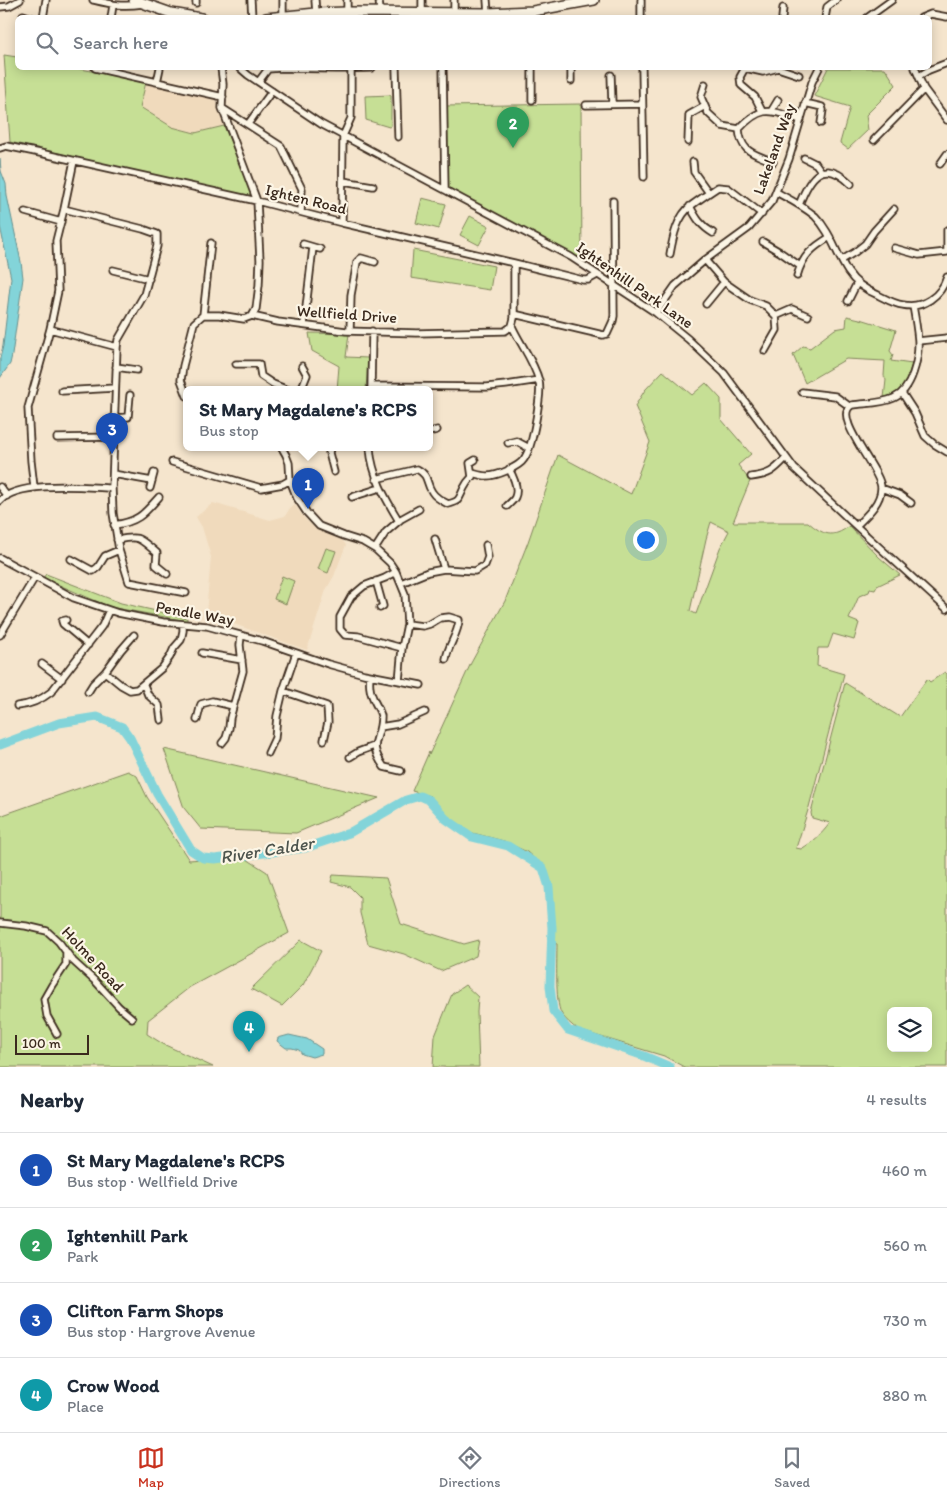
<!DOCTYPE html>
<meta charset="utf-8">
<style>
body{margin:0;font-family:Itim,sans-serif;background:#f6f6f7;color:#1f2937}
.controls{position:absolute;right:15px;bottom:15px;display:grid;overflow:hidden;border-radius:8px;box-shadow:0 2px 12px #0003}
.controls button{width:45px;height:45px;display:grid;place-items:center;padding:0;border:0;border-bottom:1px solid #e0e1e3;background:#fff;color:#1f2937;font:25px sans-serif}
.scale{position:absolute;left:15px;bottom:12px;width:74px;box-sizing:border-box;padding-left:5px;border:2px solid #3b2a1e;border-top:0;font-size:14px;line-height:18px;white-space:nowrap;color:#3b2a1e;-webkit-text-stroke:4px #fcf5e5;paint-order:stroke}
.you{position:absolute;left:645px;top:539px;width:18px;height:18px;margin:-12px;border:4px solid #fff;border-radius:50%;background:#1a73e8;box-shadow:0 0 0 8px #1a73e833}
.badge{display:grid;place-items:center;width:32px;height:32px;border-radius:50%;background:#c8321e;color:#fff;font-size:16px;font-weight:700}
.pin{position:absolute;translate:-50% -41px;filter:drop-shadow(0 1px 2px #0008)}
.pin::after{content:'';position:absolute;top:26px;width:18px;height:15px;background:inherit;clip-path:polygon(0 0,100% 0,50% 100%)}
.popup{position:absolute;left:183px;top:386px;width:250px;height:65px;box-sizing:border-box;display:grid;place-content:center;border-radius:8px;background:#fff;filter:drop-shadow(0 1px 4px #0005);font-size:16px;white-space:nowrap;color:#747a83}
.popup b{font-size:19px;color:#1f2937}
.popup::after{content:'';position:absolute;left:50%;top:100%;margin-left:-10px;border:10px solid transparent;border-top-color:#fff}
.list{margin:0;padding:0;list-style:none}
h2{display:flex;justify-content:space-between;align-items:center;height:65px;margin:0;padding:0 20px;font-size:21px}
h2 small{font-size:16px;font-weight:400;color:#747a83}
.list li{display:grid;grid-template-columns:32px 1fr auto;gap:15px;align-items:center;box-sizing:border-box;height:75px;padding:0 20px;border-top:1px solid #e0e1e3}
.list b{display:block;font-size:19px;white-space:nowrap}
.list p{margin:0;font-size:16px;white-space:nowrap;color:#747a83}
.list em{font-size:16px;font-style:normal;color:#747a83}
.icon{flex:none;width:28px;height:28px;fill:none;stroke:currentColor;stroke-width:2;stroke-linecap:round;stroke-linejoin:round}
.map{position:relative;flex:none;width:947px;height:1067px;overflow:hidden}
.search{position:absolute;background:#fff;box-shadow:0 2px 12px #0003;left:15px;right:15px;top:15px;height:55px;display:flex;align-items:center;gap:12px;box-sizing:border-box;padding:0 18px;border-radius:8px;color:#747a83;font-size:19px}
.sheet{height:365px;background:#fff}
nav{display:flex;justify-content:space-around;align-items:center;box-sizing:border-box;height:70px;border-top:1px solid #e0e1e3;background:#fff;font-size:14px;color:#747a83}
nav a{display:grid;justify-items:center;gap:2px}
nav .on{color:#c8321e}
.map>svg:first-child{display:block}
</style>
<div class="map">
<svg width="947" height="1067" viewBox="0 0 947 1067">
<rect width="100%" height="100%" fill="#f5e5cd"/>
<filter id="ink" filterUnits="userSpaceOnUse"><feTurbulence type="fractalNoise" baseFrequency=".02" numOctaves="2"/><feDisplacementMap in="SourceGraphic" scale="10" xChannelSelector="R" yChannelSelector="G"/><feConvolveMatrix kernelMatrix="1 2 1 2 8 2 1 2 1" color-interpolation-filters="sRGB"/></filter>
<g filter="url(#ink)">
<!-- built -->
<path fill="#f0dabc" d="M146,82L211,96L217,102L218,110L224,126L195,133L172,127L140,107Z
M213,503L270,520L285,516L290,508L295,505L304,518L316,529L342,540L346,545L334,576L326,590L307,650L206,614L211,557L202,527L196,517Z"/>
<!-- green -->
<path fill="#c6df95" stroke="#80845a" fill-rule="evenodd" d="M4,55L17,57L18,68H76L146,82L140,107L172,127L195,133L224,126L253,198L10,142Z
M828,68H885L896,85L866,115L868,130L848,149L840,143L850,107L814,96Z
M391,95V126L389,127L366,120L365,96Z
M581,104L582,263L445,190L444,106Z
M422,198L446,204L439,229L416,223Z
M470,216L489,226L479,245L460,235Z
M413,250L494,266L490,290L411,278Z
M847,316L864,320L896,330L890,351L893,355L891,361L912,364C906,383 904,391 884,398L886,380L884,376L885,361L846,359L805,383L793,355L803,346L810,348L835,329L846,327Z
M309,333L349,334L346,357L368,358L366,390H337L339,366L312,351Z
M663,371L692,395L706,383L721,399V419L751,454L738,465L750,481L733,522H808C823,535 833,539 849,526L879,557L900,575L877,586L875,590L870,589L869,592L859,596L849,619L859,623L854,640L833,634L828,648H818L817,666L844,674L809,807L796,848L801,849C813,842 821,835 830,823L812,818L811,813L845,683L900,717L927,679L930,682L945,672L947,674V1067H684L664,1056L578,1030C572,1025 565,1020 561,1013C555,1001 557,959 557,944L554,943L552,899L549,878L544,867L527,852L504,841L469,832L446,816L430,796L412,791L429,752V755L471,663L505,601L528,542L558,455L631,494L650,442L635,406L645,390ZM711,522L729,531L720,548L696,614L690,611L706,539ZM891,1011H928V1048H891Z
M326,548L336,551L328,573L318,569Z
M46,574L121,603L187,618V621L110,607L43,578Z
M282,576L294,581L286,604L274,599Z
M164,749L379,798L296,833L201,829L184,808Z
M128,771L137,776L147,797L189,860L242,856L267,872L289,933L190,987L148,1020L147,1034L163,1044L213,1067H0V816Z
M333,875L386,878L401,924L464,944L479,940L476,956L441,971L404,954L368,944L360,913V897L350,887L331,882Z
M301,940L321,951L303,985L282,1006L251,989Z
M465,985L478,997L477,1012L479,1067H433L435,1036L452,994Z"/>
<!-- water -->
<path fill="#83d4d9" stroke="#66908e" d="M0,159L1,171L6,184L7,196L21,262L23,278L12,355L10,364L0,378V358L3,346L11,278L0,226Z
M289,1035L307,1039L322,1049V1054L312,1057L302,1054L299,1050L292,1048H286L277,1041L278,1038Z"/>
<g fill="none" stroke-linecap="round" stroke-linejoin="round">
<!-- river -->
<path stroke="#83d4d9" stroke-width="9" d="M0,745L59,723L97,717L122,727L130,738L157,794L191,850L203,858L215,859L305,848L349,833L406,800L420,796L429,800L446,819L472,837L508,846L543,868L549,887L552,928L550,986L553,1011L568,1030L644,1056L670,1067"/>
<!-- street casing -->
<g stroke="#3b2a1e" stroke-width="9">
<path id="street" d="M93,0C114,5 122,7 143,4
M251,0L252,18
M283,0V15
M315,0L316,13
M347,0V12
M379,0L380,11
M422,0V11
M454,0V12
M487,0L488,13
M641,0V18
M196,3V0
M0,7L9,6L20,0
M23,15L32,18
M43,18L46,0
M111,18L113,5
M782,18L783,8
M825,18L827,7L836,0
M867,18L892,0
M921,18L931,14L947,17
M95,68L223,97
M221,68L223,84L222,108L257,201L260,260L259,285L256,309L252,316
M240,68L248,75L321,124L571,257L656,313L688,339L724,373L794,468L856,526L947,609
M281,68L335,69L372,68
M396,68L398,137
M443,68L445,190
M571,68V81
M642,68L644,177
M915,68L924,89L947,120
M611,75L612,104
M919,76L929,70L947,63
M259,81L268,69L281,68
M157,82L160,68
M705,84L701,97L708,113L722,126L739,129C763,103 771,111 801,120
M532,100V68
M805,103L822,107L823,110L821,123
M586,105L642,104
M222,108L281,146L302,189L301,212
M772,110L778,100
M762,111L755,97L741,85L740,77L745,68L763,72L778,68L799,75
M248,124L272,91
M739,129C741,153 754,153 773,162
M874,140L924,89
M688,142L689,115L705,106
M0,148L6,146L40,153L257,201L342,223L514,263L583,280H588L597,275
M804,158L816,164L821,171
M693,162L694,172L709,193
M940,164L947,154
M343,181L373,186
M776,192C789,199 803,206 815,216C831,232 836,254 848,272C855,283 866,290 878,295C886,299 894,304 903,305C923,309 941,296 947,277
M799,205C810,176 823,157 851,184
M690,206C696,218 701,226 713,233
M64,209L143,229L157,234V246L144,295L118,340L117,347L112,488L113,513L119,550L129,582L186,593
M25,212L61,222
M342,223L343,136L351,118V68
M947,230V249
M763,242L780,252L800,266
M303,244L320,249
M894,248L919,255L947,252
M670,254C673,237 677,216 692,205C700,199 709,193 718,187L728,188L762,214
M705,260L724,282L750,300L766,306L776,316L777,330L765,351
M842,260L855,252L865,244L874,231L894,209
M113,270L149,279
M797,276C803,255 812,248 830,237
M848,301L857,283
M706,304L724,282
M656,313L675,286L705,260L749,228L772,201L789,159L812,82L819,68
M514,314L603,335L607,334L613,321L614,316L613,201
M203,315L211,243
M776,316L792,309L808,316
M304,325L313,247
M50,329L117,347
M350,331L351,295L357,262L361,258L375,262
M918,341L947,338
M236,364H259L261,376L273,384L288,390
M116,367L137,370
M371,386L487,387L506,385L539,380
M301,390L307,375L302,366
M371,390L372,331
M62,391L115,388
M802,392L835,396L849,406
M902,393L915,413L925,436L934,444L947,452
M187,396L181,380L183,366L194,323L203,315H219L244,319L252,316L278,322L346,331L417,333L505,331L512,326L514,318V263
M114,418L128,417L130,395
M429,432L437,430
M57,438L113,437
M508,443L516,441L529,448
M282,448L286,455L289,463L290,480L297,498L307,513L319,526L344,536L363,542L375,549L390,563L396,572L405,594L407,624L402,648L399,681
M330,448L329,453L334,472
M370,448C372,475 385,498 399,521
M172,462L261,488L283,484L290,480
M472,473C476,474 482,476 487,476C497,476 519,467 524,459C532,448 536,421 538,407C539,398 541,390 539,381C534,361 520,344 512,326
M113,474L152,481
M751,477C769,475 774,471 786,458
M376,479L417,469C430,476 425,482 432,492C435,497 442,501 448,504C461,501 459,498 464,488C466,484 469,480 472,477L470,463L475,460
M0,487L7,496
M34,487L31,461L28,408L50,329L58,291L56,241L64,209L74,161
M150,488L154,473
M881,488L900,495L911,503
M352,497L380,488
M0,501C18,480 86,487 112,488
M507,506C509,504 514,500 515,497C519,488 513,476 509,469
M114,525C138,522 144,514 159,497
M856,526C866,516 881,503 881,488C882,471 830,416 852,405C866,403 881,404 894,398C912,390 919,359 918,340C917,329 915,317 913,306
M435,539L444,569
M117,540C140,535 139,538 157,553L156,565L167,574
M375,549L386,532L401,519L419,509
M0,558L74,598L118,613L163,622L207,626L262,641L328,664L364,674L421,685
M71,559L93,571L98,567L105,556L119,550
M396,572L385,578L364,586L351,597L340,617V629L345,635L358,636L402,648
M376,581L383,606L380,608
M401,583L428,572L444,569L475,571L485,565L488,557L486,545
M66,620L62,621L63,624L88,645
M407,624L423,626L430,624L440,618L449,617L459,620C458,635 448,645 446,659
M0,635L35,577
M202,653L242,660
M42,664L62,679
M105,672L121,685L130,690L137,689L162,668L170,657L174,648L181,640L183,631V624
M370,676C369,684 369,690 373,698C375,704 380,710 381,716C381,742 366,741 384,767L401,771
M144,685L148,695L159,705L161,720
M283,691L327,706L328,722L324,740
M88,692L93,684L105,672L121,650L134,635
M17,706C29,705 41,700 51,692L102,626L109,610
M197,720L201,704L212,701L233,706
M380,727L398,724L425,712
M222,743L226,738L229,728L230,718L243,671L240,645L241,636
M268,753L275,738L277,716L283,691L296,653
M350,757L358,752L374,746
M0,923L26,926L47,931L59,942L73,961L96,982L119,1007L132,1018
M57,1034L47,1016L44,999L52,985L66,964V953"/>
</g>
<!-- primary casing -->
<g stroke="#3b2a1e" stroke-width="12">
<path id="primary" d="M134,0L171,13L201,18
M266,18L316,13L347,12L488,13L533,11L594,0"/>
</g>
<!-- street -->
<use href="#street" stroke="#fcf5e5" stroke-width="5.5"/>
<!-- primary -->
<use href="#primary" stroke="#fcf5e5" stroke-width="9"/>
</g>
</g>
<g text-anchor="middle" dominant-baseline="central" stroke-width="4.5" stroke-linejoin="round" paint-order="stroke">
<!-- street labels -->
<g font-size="16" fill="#3b2a1e" stroke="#fcf5e5">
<text transform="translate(774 149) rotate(-70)">Lakeland Way</text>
<text transform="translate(306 199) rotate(14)">Ighten Road</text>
<text transform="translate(635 285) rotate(35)">Ightenhill Park Lane</text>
<text transform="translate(347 314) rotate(4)">Wellfield Drive</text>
<text transform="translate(195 613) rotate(10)">Pendle Way</text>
<text transform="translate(93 959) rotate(47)">Holme Road</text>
</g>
<!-- water labels -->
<g font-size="18" font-style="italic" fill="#4d544d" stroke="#fcf5e5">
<text transform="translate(267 850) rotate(-9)">River Calder</text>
</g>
</g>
</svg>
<div class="controls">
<button><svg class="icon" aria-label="layers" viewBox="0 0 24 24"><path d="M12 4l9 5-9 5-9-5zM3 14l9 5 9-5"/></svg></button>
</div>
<div class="scale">100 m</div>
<div class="you"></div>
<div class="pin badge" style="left:308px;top:509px;background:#1a4fb4">1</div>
<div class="popup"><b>St Mary Magdalene's RCPS</b>Bus stop</div>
<div class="pin badge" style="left:513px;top:148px;background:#2e9e5b">2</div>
<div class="pin badge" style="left:112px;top:454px;background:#1a4fb4">3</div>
<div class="pin badge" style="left:249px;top:1052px;background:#0f9aa8">4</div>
<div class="search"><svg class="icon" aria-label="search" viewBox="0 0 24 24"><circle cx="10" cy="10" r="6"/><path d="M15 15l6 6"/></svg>Search here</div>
</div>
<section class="sheet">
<h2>Nearby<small>4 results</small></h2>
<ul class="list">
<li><span class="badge" style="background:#1a4fb4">1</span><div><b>St Mary Magdalene's RCPS</b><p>Bus stop · Wellfield Drive</p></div><em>460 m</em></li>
<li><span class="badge" style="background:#2e9e5b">2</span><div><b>Ightenhill Park</b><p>Park</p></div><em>560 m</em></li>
<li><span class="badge" style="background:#1a4fb4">3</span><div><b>Clifton Farm Shops</b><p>Bus stop · Hargrove Avenue</p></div><em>730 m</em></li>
<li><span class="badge" style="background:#0f9aa8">4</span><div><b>Crow Wood</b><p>Place</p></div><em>880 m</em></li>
</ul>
</section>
<nav>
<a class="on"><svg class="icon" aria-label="map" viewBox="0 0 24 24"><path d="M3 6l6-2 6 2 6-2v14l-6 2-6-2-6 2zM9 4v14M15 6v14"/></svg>Map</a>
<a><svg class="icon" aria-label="directions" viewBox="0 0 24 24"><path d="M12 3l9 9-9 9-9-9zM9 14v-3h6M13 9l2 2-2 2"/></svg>Directions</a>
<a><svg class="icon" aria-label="saved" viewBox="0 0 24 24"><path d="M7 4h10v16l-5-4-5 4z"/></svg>Saved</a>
</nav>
